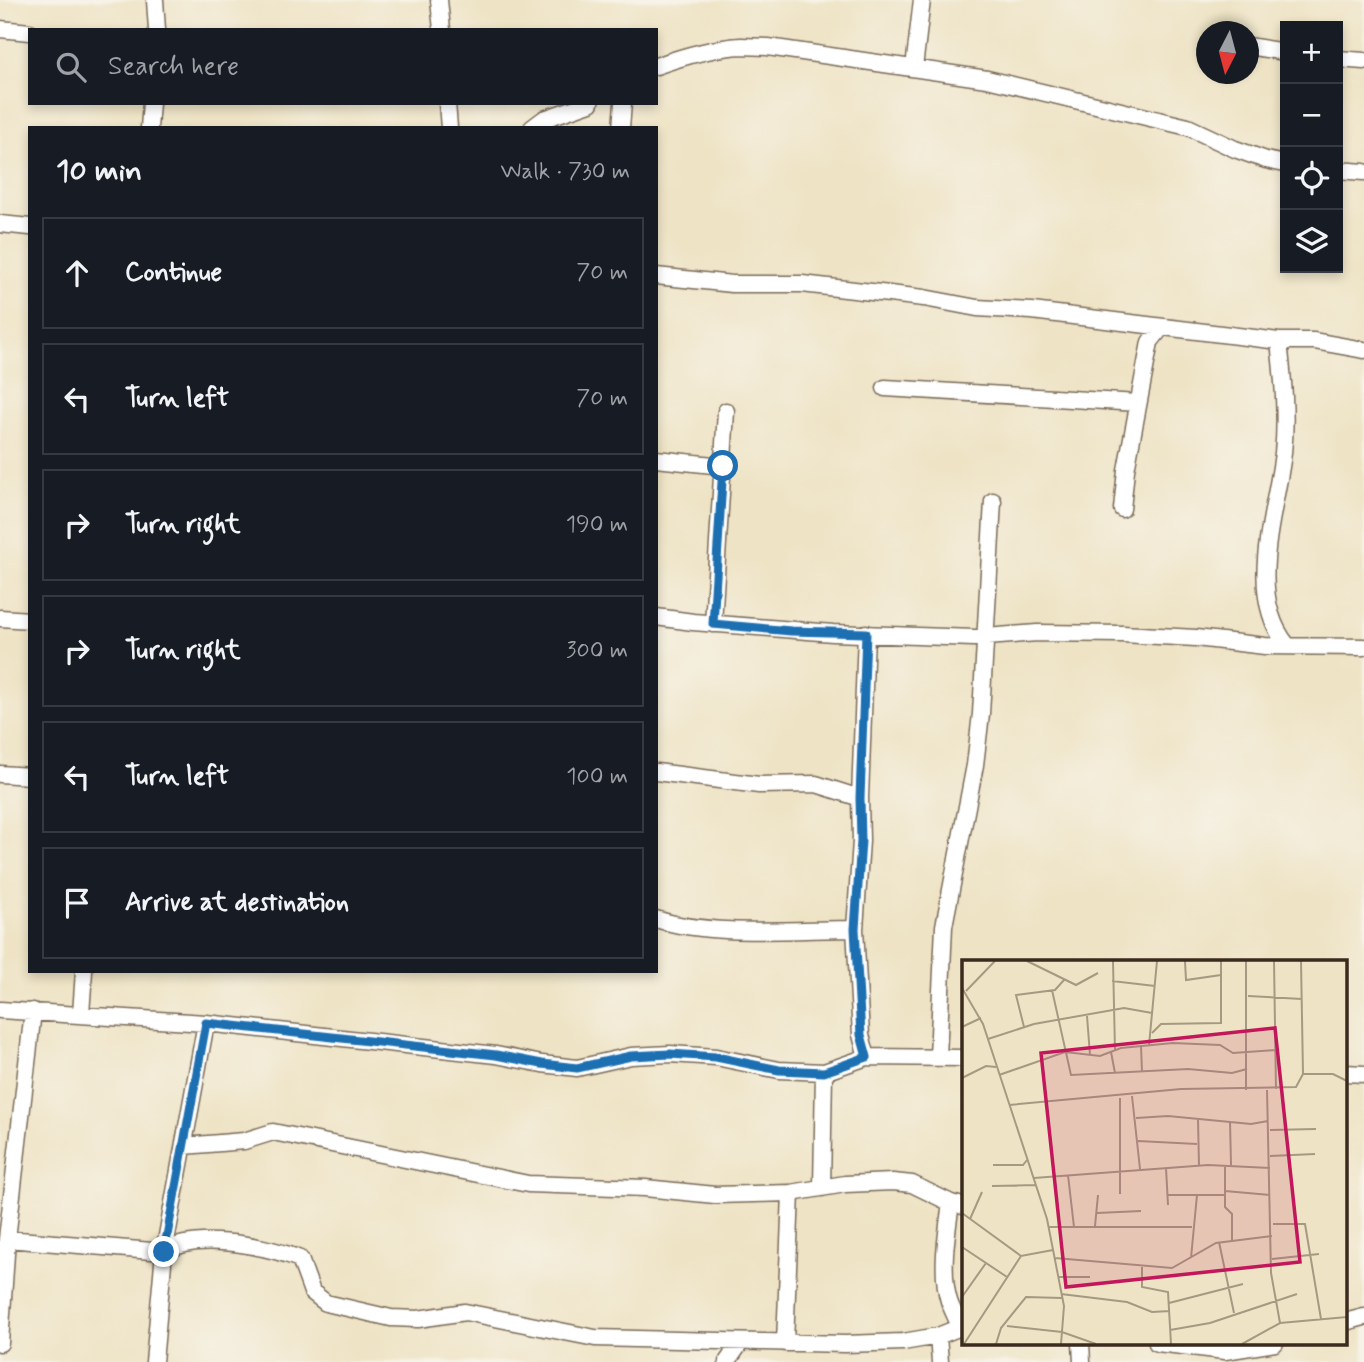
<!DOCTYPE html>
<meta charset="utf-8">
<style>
body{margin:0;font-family:Mynerve,sans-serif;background:#242831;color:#f1f3f6}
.controls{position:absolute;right:21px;top:21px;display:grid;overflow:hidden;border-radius:0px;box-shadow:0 4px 10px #0003}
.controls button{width:63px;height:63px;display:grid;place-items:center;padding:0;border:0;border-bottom:2px solid #363941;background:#171b24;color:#f1f3f6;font:35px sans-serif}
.compass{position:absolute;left:1196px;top:21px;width:63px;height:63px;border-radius:50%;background:#171b24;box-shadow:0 4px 10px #0003;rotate:186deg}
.stop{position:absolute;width:21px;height:21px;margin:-16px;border:5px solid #1f6fb2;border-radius:50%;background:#fff}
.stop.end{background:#1f6fb2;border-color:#fff;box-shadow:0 2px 7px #0008}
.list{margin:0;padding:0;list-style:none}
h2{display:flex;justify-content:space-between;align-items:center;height:91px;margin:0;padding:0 28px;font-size:30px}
h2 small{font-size:23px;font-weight:400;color:#9ea1a6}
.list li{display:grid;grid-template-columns:46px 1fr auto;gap:21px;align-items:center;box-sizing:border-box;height:112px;margin:0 14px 14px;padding:0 14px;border:2px solid #363941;border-radius:0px}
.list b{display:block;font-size:26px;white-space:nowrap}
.list em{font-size:23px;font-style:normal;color:#9ea1a6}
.icon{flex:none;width:38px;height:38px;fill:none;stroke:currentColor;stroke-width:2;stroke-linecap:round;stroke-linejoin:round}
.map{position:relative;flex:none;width:1364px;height:1362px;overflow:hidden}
.search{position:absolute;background:#171b24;box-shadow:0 4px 10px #0003;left:28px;top:28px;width:630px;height:77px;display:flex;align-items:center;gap:18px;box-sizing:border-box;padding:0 24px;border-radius:0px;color:#9ea1a6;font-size:26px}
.panel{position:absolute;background:#171b24;box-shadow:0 4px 10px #0003;left:28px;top:126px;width:630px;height:847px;border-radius:0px}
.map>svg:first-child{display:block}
</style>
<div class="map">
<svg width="1364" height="1362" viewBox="0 0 1364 1362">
<rect width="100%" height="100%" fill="#f7f3e8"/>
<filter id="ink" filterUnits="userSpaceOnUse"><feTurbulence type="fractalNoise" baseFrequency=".0143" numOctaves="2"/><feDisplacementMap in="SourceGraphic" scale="14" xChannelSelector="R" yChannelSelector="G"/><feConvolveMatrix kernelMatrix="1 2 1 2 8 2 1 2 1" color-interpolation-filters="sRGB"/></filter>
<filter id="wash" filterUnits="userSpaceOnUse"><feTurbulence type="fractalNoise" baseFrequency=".00686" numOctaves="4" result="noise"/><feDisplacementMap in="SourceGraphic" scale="28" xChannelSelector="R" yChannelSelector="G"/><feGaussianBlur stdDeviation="1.57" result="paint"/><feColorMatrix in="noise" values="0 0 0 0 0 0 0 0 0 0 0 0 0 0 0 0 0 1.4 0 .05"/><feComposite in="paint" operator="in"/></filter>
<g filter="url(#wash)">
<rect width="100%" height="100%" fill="#eee3c5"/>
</g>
<g filter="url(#ink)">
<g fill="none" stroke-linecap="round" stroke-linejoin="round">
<!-- street casing -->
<g stroke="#7a6b58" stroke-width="19">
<path id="street" d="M155,0L157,30
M439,0L442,30
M0,29L30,32
M1248,46L1285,52
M1338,59L1364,61
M656,66C684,56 711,48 741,46L768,47L987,79L1188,127L1235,149L1266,160L1285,164
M914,68L922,0
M447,103L449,128
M149,128L151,103
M532,128L544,119L590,103
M621,128L623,103
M1338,170L1364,172
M0,224L30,227
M656,276L732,284H802L924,298L977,308L1032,311L1279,341H1314L1364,350
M1279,341C1283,378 1287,416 1283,453C1276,513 1245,593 1287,645
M885,388L1138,403
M656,459L723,466
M1122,509L1126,470L1150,342L1161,328
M656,617L693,622L833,633L974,638L1037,633L1122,634L1196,638L1265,646L1364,647
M0,618L30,620
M713,624L726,411
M866,633L860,798L861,841L855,929L861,1035L867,1057
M656,772L759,785L816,784L860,798
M0,774L30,776
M656,919C710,937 797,929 855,929
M0,1010L206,1023L496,1055L542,1064L577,1068L631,1056L670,1054L716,1057L779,1070L824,1072L867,1057L963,1058
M81,1014L84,971
M938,1057L944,926L975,765L981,714L993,501
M1345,1073L1364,1074
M184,1146L244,1141L273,1132L528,1184L645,1188L715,1195L791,1193L845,1184L893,1182L912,1184L951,1203L963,1206
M822,1188L824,1072
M951,1203C947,1232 940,1272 949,1301C952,1310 957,1318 960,1327
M7,1239L164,1252C171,1249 178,1245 185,1244C217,1237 270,1247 300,1259L312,1292L326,1303L391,1318L418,1319L465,1312L595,1338L845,1344L903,1342L938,1336L963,1326
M1345,1322L1364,1317
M938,1336L940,1362
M0,1343L7,1239L33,1011
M785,1343L791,1193
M1081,1343L1082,1362
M1157,1343L1225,1351L1275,1343
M154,1362L164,1252L206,1023
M727,1362L741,1342"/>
</g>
<!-- street -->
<use href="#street" stroke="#fff" stroke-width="16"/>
</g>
</g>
<g fill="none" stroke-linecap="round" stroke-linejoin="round" filter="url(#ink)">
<!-- route -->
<path stroke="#1f6fb2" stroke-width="9" d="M164,1252L206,1023L496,1055L542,1064L577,1068L631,1056L670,1054L716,1057L779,1070L824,1072L867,1057L861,1035L855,929L861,841L860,798L866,633L791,631L713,624L723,466"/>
</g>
<!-- overview -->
<g transform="translate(962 960)">
<rect width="385" height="385" fill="#eee3c5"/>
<path fill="none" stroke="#a69982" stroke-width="2" d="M65,1L114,25L136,13M151,1L153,90M223,1L224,20L259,15M312,1L314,129M150,21L193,26M0,28L21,64L85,259L102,346L99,384M90,30L109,115L226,109L270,113L285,109M4,31L33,1M286,36L340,39M125,56L128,95M0,67L19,58M62,67L54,35L93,30L102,20M190,73L199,64L259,63V1M26,79L72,64L162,48L190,53M187,85L195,1M179,86L180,112M149,92L153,113M341,114H371L385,121M37,115L103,92L138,96L159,88L211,83L258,85L271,93L314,90M0,118L24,106L34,107M284,130V1M305,130L309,313L318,363M170,136L178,209M158,138V234M47,145L219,129L334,127L341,114L339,1M174,158L206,156L289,164L306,161M236,159L237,206M268,161L269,205M308,170L354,169M176,181L235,184M308,196L353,194M31,205H61L65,200M263,205V247L270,254V280M204,208L206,245M106,215L112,267M72,218L246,205L308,208M30,226L74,225M263,231L308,235M205,235H263M0,253L59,296L91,290M135,253L179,251M8,259L20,232M311,264H343L359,359M133,266L136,235M86,267H230M257,282L272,353M0,287L45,317M93,298L210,308L254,283L310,276M229,298L235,235M310,299L357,294M180,307V327L206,332L209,384M97,317H128M99,334L165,342L190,352L208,351M0,337L24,303M207,343L281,324M45,366L100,372L134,384M208,370L248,363L335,334M2,384L59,296M34,384L39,368L64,337L100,338M280,384L318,363L385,357"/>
<path fill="#c2185b" fill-opacity="0.15" stroke="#c2185b" stroke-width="3.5" d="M313,68L338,302L104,327L79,93Z"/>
<rect width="385" height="385" fill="none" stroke="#3b2a1e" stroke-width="3.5"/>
</g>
</svg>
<div class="controls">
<button>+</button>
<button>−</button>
<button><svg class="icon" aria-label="locate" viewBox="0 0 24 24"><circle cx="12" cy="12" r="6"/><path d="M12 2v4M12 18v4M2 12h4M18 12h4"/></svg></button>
<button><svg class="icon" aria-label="layers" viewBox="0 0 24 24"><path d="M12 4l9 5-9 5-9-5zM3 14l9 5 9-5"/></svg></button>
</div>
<svg class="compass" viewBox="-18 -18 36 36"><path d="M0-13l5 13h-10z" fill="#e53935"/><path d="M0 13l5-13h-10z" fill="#9ea1a6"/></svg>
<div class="stop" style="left:723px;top:466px"></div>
<div class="stop end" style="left:164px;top:1252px"></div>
<div class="search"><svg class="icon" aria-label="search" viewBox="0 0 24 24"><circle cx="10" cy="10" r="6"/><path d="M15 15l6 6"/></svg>Search here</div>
<section class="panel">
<h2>10 min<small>Walk · 730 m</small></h2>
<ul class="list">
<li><svg class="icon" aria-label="ahead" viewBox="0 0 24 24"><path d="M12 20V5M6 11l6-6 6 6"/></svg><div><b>Continue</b></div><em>70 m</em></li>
<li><svg class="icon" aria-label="left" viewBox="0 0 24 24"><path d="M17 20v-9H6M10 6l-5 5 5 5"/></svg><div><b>Turn left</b></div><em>70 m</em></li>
<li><svg class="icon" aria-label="right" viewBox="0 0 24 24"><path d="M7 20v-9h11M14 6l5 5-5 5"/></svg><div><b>Turn right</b></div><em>190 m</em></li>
<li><svg class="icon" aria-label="right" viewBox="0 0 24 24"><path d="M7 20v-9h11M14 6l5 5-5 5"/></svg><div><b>Turn right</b></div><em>300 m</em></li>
<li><svg class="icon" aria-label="left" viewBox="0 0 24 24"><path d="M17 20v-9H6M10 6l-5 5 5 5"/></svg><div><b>Turn left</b></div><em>100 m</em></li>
<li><svg class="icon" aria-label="arrive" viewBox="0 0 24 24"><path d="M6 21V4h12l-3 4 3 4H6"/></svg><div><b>Arrive at destination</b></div></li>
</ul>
</section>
</div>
